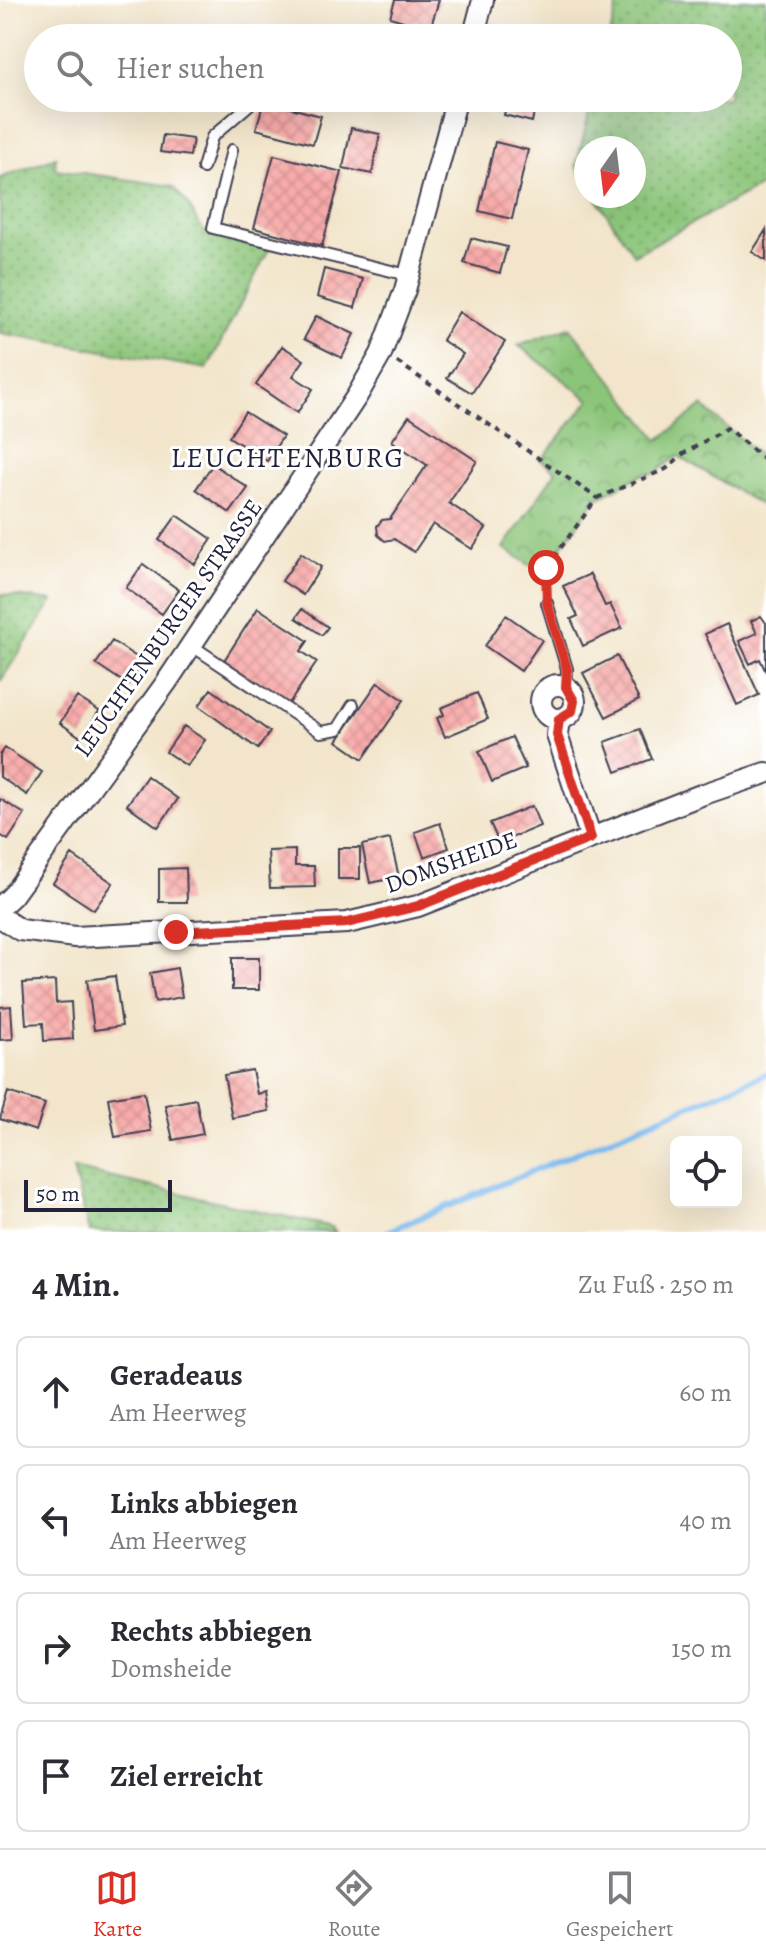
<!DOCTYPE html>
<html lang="de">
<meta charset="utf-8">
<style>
body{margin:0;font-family:Alegreya,serif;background:#f7f7f7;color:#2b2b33}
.controls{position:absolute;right:24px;bottom:24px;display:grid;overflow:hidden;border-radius:12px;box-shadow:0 8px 32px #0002}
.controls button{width:72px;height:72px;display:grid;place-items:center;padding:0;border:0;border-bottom:2px solid #e1e1e2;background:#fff;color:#2b2b33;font:40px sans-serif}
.compass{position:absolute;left:574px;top:136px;width:72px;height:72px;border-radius:50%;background:#fff;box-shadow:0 8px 32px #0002;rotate:194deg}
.scale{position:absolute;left:24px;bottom:20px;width:148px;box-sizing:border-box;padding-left:8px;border:4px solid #22223b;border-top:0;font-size:22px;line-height:28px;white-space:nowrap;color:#22223b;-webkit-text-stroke:6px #fff;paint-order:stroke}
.stop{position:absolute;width:24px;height:24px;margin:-18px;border:6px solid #d93025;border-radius:50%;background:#fff}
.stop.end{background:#d93025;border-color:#fff;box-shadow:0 2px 8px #0008}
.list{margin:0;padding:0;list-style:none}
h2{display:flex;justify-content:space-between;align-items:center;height:104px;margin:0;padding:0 32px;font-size:34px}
h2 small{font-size:26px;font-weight:400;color:#7c7c81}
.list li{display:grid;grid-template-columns:52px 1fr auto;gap:24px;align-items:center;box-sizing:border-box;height:112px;margin:0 16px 16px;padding:0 16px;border:2px solid #e1e1e2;border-radius:12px}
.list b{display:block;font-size:30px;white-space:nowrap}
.list p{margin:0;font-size:26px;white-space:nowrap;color:#7c7c81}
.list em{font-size:26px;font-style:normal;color:#7c7c81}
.icon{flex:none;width:44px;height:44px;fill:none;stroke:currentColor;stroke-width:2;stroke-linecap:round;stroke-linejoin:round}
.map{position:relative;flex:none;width:766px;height:1232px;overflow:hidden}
.search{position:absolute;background:#fff;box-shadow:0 8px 32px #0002;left:24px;right:24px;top:24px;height:88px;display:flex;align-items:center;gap:20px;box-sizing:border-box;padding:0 28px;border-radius:44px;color:#7c7c81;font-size:30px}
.sheet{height:616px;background:#fff}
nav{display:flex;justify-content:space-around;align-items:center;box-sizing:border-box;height:112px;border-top:2px solid #e1e1e2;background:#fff;font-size:22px;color:#7c7c81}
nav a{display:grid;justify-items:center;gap:4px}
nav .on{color:#d93025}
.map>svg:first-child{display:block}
</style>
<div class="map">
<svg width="766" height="1232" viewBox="0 0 766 1232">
<defs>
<pattern id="grass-dots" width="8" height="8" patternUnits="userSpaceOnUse" patternTransform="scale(2)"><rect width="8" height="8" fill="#8bc579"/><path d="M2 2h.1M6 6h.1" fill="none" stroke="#71a064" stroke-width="1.8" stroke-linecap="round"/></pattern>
<pattern id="park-crowns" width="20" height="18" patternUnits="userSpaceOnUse" patternTransform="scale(2)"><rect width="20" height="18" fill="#8bc579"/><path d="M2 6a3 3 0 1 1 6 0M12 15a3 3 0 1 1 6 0" fill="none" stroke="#71a064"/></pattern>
<pattern id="building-cross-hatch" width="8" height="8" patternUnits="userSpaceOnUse" patternTransform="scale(2)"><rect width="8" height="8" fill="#f8aaa9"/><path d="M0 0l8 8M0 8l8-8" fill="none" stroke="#d49292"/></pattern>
</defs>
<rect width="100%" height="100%" fill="#fff"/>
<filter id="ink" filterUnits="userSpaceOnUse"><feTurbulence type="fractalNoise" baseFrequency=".0125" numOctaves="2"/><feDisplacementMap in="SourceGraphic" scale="16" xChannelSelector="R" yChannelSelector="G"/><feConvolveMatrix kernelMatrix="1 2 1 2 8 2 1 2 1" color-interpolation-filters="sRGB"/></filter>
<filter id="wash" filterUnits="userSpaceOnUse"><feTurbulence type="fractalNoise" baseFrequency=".006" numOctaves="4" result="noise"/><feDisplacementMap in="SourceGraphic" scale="32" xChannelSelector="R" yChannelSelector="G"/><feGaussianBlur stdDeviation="1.8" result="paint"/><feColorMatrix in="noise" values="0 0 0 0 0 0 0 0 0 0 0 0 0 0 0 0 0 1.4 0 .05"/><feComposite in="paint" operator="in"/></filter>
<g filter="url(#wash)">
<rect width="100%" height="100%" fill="#f2e5cb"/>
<!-- grass -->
<path fill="url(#grass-dots)" stroke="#56745a" stroke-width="2" d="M619,0H766V183L634,255L595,196H634V148H586V181L576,166L593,98H728V38H609Z
M56,157L55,169L172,186L187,203L203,231L269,249L207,369L0,333V178Z
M0,594L53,601L0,682Z
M73,1169L332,1227L336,1232H89Z"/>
<!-- park -->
<path fill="url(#park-crowns)" stroke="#56745a" stroke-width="2" d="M570,327L659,440L702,406L766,461V508L678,456L655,473L643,474L597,498L546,568V576L504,548L556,471L541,460L590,400L518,345Z"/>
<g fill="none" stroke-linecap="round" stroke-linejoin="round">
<!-- stream -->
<path stroke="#7cbaef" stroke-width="6" d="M386,1232L766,1074"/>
</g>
<g id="blocks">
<!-- building -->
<path fill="url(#building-cross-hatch)" d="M395,0H439L430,29L390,17Z
M508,98H537L532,122L504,115Z
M264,101L321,116L313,144L256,129Z
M351,128L380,134L372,174L343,168Z
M163,135L193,139L190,156L160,152Z
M495,142L528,150L512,219L479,211Z
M274,155L342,172L322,246L254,228Z
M766,230V261L752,252Z
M471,238L507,247L500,273L464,263Z
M324,269L363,279L355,308L317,297Z
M459,312L505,342L472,393L447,378L463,354L442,340Z
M316,316L354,334L342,358L304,339Z
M282,346L304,360L293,376L313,389L297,413L256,385Z
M245,412L283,436L267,461L229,437Z
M409,416L477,461L449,503L486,528L472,549L433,524L414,552L394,539L385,541L378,535L377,526L382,520L390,519L427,465L392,441Z
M213,464L248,488L230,513L196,489Z
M177,515L212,539L195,564L159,540Z
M301,553L321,567L303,595L282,581Z
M143,564L179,590L162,614L126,588Z
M590,574L605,606L610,604L622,628L583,646L571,619L578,616L563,586Z
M258,608L308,641L301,651L317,662L288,705L223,662Z
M302,609L328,627L322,635L296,618Z
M506,615L542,640L521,671L485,646Z
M761,616L766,623V672L760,659L750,664L739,641L757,633L751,621Z
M727,624L759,695L737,705L705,634Z
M112,641L144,662L128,685L96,664Z
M617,656L639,700L606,717L583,673Z
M378,682L404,700L363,759L337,741Z
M211,689L270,732L258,749L199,706Z
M477,693L488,719L445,737L437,718L444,715L441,708Z
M77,697L99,711L82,738L60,723Z
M184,726L205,740L187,766L166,752Z
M640,729L652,759L616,772L605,742Z
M512,737L526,768L492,782L479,751Z
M5,748L42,772L27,795L0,777V755Z
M147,776L178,799L158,827L127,805Z
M0,799L25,814L8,840L0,835Z
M532,806L540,826L499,843L490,823Z
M440,823L449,848L424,857L415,832Z
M390,839L399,877L370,883L362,845Z
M338,848H360V879H338Z
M295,850V866H314L315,887L270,888L268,851Z
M72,855L113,883L94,910L53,883Z
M186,868L187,902H159V869Z
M232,958H259V990H232Z
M177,968L182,997L155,1002L150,973Z
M115,976L122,1026L94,1030L87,980Z
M55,981L56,1003L71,1002L73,1039L44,1041L43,1023L26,1024L23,983Z
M11,1006L13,1039L0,1040V1007Z
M252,1070L257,1094L266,1092L269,1111L232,1118L224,1075Z
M8,1092L45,1104L36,1131L0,1119Z
M144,1092L151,1131L115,1137L108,1098Z
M196,1099L203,1134L173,1140L165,1105Z"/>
</g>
</g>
<g filter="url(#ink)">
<use href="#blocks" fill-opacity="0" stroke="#413f51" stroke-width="2"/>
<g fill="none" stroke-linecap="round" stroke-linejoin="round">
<!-- lane casing -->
<g stroke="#413f51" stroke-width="14">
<path id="lane" d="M232,150L213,228L408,275
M203,168L212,137L257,98
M547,603L567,669L566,687
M191,645L321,732L338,729L353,705"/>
</g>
<!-- street casing -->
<g stroke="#413f51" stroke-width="24">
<path id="street" d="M473,38L483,0
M541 702a17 17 0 1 1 34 0a17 17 0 1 1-34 0Z
M559,719L557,735L591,838
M0,907L12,896L166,683L357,396L381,354L405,290L457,98
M0,917L20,930L75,937L347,923L418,906L701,795L766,773"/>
</g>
<!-- path -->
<path stroke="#413f51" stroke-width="4" stroke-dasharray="6 6" stroke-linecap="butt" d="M397,362L597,498
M597,498L666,469L683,454L727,428L766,461
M546,591V568L597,498"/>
<!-- lane -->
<use href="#lane" stroke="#fff" stroke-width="10"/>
<!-- street -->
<use href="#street" stroke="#fff" stroke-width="20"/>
</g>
</g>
<g fill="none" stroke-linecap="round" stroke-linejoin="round" filter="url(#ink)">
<!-- route -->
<path stroke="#d93025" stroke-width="10" d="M176,932L347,923L418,906L591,838L557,735L559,719L572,711L574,701L566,687L567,669L547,603L546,568"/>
</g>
<g text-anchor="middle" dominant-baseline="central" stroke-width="6" stroke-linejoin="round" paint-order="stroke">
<!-- street labels -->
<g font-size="24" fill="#22223b" stroke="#fff">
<text transform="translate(168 628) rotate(-55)">LEUCHTENBURGER STRASSE</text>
<text transform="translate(451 862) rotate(-20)">DOMSHEIDE</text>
</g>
<!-- quarter labels -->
<g font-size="28" letter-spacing="2" fill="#22223b" stroke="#fff">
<text x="288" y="458">LEUCHTENBURG</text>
</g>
</g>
</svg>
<div class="controls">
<button><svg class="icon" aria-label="locate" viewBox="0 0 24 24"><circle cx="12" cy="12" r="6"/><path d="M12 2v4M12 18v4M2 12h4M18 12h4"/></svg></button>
</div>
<svg class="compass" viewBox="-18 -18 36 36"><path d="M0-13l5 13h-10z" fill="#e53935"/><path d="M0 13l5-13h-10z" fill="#7c7c81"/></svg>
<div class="scale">50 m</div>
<div class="stop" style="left:546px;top:568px"></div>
<div class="stop end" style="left:176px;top:932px"></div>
<div class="search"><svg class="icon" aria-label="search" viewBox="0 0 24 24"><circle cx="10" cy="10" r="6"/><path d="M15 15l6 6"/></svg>Hier suchen</div>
</div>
<section class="sheet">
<h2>4 Min.<small>Zu Fuß · 250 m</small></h2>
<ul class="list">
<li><svg class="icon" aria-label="ahead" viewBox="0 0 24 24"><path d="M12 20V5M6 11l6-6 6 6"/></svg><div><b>Geradeaus</b><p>Am Heerweg</p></div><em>60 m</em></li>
<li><svg class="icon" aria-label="left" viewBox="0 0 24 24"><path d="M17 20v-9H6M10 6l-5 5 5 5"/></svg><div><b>Links abbiegen</b><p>Am Heerweg</p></div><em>40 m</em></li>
<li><svg class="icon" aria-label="right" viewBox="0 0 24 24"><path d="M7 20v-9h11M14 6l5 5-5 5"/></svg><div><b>Rechts abbiegen</b><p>Domsheide</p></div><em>150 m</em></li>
<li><svg class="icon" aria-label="arrive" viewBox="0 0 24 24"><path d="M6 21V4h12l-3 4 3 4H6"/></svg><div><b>Ziel erreicht</b></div></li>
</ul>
</section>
<nav>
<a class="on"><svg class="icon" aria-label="map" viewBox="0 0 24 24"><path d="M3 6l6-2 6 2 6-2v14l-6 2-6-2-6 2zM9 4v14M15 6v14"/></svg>Karte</a>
<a><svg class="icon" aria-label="directions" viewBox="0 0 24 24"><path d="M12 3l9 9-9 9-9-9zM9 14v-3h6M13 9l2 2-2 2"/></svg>Route</a>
<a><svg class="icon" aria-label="saved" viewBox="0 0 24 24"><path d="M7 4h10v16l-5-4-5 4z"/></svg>Gespeichert</a>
</nav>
